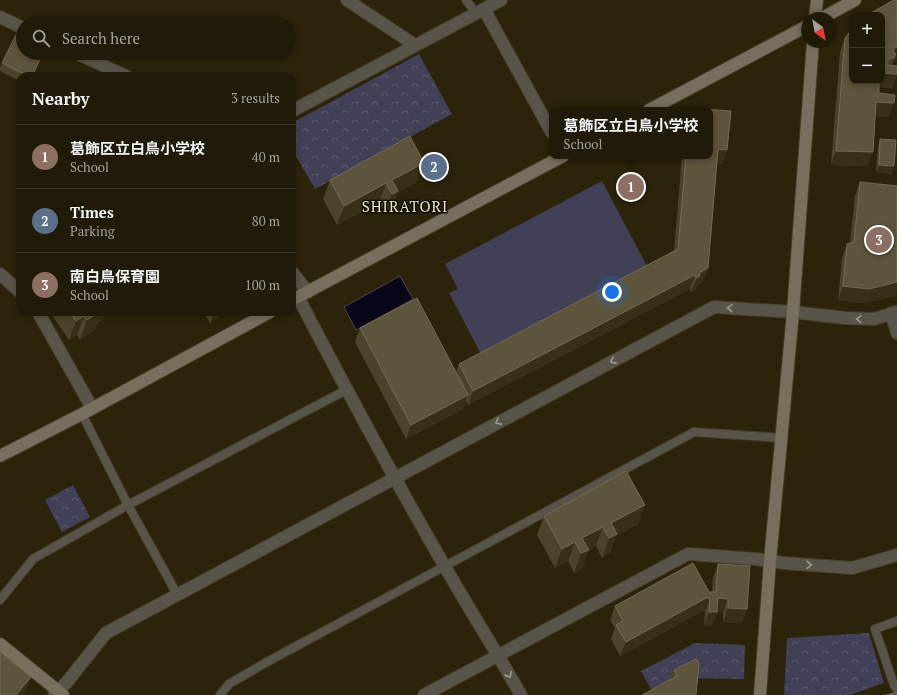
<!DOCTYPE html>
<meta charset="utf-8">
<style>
body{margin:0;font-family:"PT Serif","Noto Sans JP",serif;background:#282312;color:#f1f3f6}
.controls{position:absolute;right:12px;top:12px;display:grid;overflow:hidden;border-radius:8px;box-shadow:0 2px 6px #0003}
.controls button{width:36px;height:36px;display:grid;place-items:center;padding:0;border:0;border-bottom:1px solid #3d3829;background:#201a08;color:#f1f3f6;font:20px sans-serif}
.compass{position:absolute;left:801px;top:12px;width:36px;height:36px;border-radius:50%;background:#201a08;box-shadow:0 2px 6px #0003;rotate:148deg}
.you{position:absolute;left:612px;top:292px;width:14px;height:14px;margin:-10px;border:3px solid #fff;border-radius:50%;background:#1a73e8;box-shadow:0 0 0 6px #1a73e833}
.badge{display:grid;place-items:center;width:26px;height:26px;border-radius:50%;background:#d93025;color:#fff;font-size:13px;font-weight:700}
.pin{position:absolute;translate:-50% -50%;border:2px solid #fff;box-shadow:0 1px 4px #0006}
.popup{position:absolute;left:549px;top:107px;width:164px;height:52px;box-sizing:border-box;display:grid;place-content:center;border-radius:8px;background:#201a08;filter:drop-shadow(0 1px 3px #0005);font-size:13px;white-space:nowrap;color:#a2a19c}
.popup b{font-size:15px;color:#f1f3f6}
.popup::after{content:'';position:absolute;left:50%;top:100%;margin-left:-8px;border:8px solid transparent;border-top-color:#201a08}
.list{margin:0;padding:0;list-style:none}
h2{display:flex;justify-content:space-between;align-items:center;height:52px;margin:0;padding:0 16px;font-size:17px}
h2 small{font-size:13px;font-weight:400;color:#a2a19c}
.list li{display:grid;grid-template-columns:26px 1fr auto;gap:12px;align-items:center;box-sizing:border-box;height:64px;padding:0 16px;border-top:1px solid #3d3829}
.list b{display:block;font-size:15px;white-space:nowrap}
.list p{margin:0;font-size:13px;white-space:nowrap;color:#a2a19c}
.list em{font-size:13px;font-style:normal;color:#a2a19c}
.icon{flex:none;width:22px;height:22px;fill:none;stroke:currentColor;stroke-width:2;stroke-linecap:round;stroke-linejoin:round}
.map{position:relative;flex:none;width:897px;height:695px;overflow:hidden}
.search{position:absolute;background:#201a08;box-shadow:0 2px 6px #0003;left:16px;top:16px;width:280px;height:44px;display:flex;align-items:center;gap:10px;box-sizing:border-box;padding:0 14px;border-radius:22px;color:#a2a19c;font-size:15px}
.panel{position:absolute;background:#201a08;box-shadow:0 2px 6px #0003;left:16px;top:72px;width:280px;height:244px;border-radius:12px}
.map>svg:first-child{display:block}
</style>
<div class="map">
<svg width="897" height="695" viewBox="0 0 897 695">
<defs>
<pattern id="park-crowns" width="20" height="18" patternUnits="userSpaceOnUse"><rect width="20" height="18" fill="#414056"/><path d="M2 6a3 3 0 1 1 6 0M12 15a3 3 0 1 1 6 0" fill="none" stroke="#5c5b6d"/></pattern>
</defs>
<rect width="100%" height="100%" fill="#2b230a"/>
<!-- park -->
<path fill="url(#park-crowns)" d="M419,54L452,114L315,189L292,149V123Z
M73,485L90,517L62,532L45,500Z
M869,633L884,683L850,695H784L787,638Z
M695,643L745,645L744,679L680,678L653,693L641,671Z"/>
<!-- pitch -->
<path fill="#414056" d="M602,181L648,268L482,356L449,293L458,289L445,264Z"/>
<!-- water -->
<path fill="#09061a" stroke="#4a4751" d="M400,276L413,299L356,330L344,307Z"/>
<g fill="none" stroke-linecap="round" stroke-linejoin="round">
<!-- lane casing -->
<g stroke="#453d26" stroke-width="10">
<path id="lane" d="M466,0L476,13
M82,414L128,505L177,594
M0,600L33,559L128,505L348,389
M897,621L875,629L894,685L897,689
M220,695L229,684L265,663L694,432L782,438"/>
</g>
<!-- street casing -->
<g stroke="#453d26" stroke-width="14">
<path id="street" d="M347,0L415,45
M484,9L552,133
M0,17L23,28
M76,53L126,76
M292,111L501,0
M292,272L308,292
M0,274L20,292
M298,297C345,387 393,477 444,565C469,609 496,651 521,695
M38,312L92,408
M891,313L897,333
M54,695L67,682L106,633L714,307L793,312L845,318L874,319L897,312
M424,695L688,554L756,559L784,563L852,568L897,555"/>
</g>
<!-- secondary casing -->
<g stroke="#453d26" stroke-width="14">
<path id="secondary" d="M815,18L817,0
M822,18L855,0
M649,110L807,26
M292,300L563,156
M0,456L82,414L270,312
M0,644L63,695
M760,695L770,561L793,312L813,42"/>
</g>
<!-- lane -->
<use href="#lane" stroke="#585449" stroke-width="8"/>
<!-- street -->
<use href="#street" stroke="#585449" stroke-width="12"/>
<!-- secondary -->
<use href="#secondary" stroke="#766f5d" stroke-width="12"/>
</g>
<!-- wall -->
<path fill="#4c442a" d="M897,0V58L894,60L892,66L897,74L892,88L879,87V93L894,103L888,117L875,116L868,166L831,165L840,52L845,38Z
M44,53L33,76H20V81L0,71V68L2,63Z
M690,108L731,111L727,150L722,164L717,163L708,268L703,282L697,285L695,290L691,292L690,289L468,405L466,401L463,409L406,439L355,342L360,328L417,298L456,372L459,364L674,251L682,156H710V110H690Z
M880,139L894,166L891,174L876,172L878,147Z
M330,180L417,182L397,193L391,210L385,213L379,202L337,225L323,199Z
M860,182L897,186V290L895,296L864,303L838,300L842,258L847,244L850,243L855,196Z
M50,312H110L104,316L103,319L97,323L94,330L80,340L77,335L69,340Z
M203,312H226L210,323Z
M544,516L638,524L616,536L610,553L602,558L596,546L588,550L582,569L574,573L568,561L555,568L537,535Z
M718,564L747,609L742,623L723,622V613L717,612L712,626H704L705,612H701L620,656L611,639L615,628L610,620L615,606L709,592H712L713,578Z
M674,670L696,695L670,680Z"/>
<!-- shaded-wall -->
<path fill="#383016" d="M895,47H897V58L894,60L891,68L888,73L893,59V52Z
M43,53H44L33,76H32Z
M890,57L885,71L897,74L892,88L875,86L877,81H882V73Z
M876,102L894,103L888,117L871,116Z
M718,149L727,150L722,164L713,163Z
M836,151L873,152L868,166L831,165Z
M424,163L417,182L397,193L391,210L385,213L392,194V180Z
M879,165L894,166L891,174L876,172Z
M386,183L379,202L337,225L344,206Z
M708,268L703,282L697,285L695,290L691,292L699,273Z
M695,275L690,289L468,405L473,391Z
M897,282V290L895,296L864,303L838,300L843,286Z
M97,312H110L104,316L103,319L97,323L94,330L80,340L87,320Z
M218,312H226L210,323L213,316Z
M84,316L77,335L69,340L76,321Z
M468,395L463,409L406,439L411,425Z
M645,505L638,524L616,536L610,553L602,558L609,538L611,523Z
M603,527L596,546L588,550L582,569L574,573L581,553L582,538Z
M575,542L568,561L555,568L562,549Z
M706,598H710L705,612H701L620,656L626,642Z
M718,598L728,599L723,613L717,612L712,626H704L709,612Z
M728,608L747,609L742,623L723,622Z
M31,677L24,695H16Z"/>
<!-- building -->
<path fill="#5d543c" stroke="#726a53" d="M894,0H897V47H895L893,52L896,54L893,59L890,57L886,65L897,66V74L882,73V15H867Z
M852,29V81H879V93L895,95L894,103L876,102L873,152L836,151L845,38Z
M18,31L23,33V53H43L32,76H28L2,63Z
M690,108L731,111L727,150L718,149L708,268L699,273L700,276L696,278L695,275L473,391L459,364L678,249L686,156H710V110H690Z
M410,136L424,163L392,180L398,191L392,194L386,183L344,206L330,180Z
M880,139L896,140L894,166L879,165Z
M860,182L897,186V282L869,289L843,286L847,244L854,242Z
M417,298L468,395L411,425L360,328Z
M70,312H99L87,320L84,316L76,321Z
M211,312H218L213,316Z
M626,471L645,505L611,523L617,534L609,538L603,527L582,538L589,550L581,553L575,542L562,549L544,516Z
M693,563L709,592H716L718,564L750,566L747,609L728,608V599L718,598L717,612H709L710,598H706L626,642L616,625L623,621L615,606Z
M0,652L31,677L16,695H1L0,694Z
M696,659L699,664L696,695H642L677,676L674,670Z
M897,692V695H886Z"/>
<!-- one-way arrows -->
<defs><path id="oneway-chevron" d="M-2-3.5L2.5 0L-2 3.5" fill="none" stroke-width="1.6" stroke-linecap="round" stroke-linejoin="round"/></defs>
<g stroke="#9e9a8c">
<use href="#oneway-chevron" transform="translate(730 308) rotate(-177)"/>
<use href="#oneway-chevron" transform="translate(859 319) rotate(-178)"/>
<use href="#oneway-chevron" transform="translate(613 361) rotate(152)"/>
<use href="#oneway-chevron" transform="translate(498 422) rotate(152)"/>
<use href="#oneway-chevron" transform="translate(809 565) rotate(4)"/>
<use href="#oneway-chevron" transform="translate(509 675) rotate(61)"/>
</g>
<g text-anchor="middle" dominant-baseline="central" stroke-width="3" stroke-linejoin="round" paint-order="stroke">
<!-- quarter labels -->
<g font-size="15" letter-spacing="1" fill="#ebe1c3" stroke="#100d04">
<text x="405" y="206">SHIRATORI</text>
</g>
</g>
</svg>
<div class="controls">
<button>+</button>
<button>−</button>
</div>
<svg class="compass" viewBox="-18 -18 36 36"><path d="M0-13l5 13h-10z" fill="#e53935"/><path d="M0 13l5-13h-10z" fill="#a2a19c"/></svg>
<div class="you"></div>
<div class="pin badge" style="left:631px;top:187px;background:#8d6e63">1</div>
<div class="popup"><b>葛飾区立白鳥小学校</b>School</div>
<div class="pin badge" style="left:434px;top:167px;background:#5c6f8a">2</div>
<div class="pin badge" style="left:879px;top:240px;background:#8d6e63">3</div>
<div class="search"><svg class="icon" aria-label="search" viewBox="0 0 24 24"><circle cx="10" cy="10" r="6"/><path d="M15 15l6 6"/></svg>Search here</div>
<section class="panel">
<h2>Nearby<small>3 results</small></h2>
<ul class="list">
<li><span class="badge" style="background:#8d6e63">1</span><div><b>葛飾区立白鳥小学校</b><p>School</p></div><em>40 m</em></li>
<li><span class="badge" style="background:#5c6f8a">2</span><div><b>Times</b><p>Parking</p></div><em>80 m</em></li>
<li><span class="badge" style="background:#8d6e63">3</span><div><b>南白鳥保育園</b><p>School</p></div><em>100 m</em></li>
</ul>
</section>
</div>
